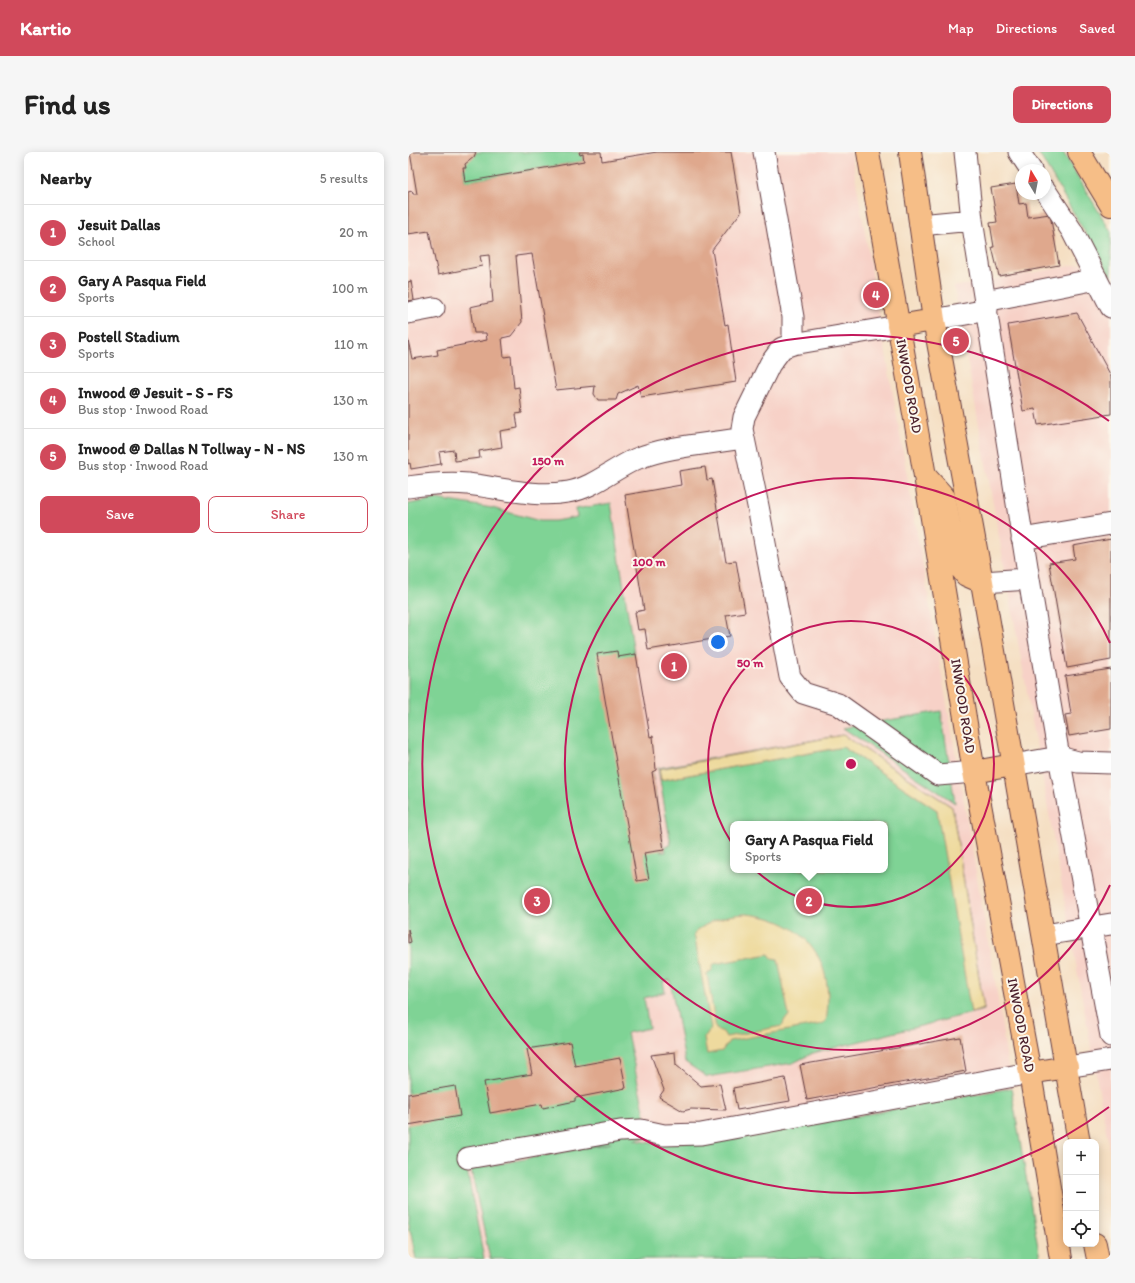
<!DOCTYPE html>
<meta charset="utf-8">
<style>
body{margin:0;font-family:Itim,sans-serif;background:#f6f6f6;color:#222}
.controls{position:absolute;right:12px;bottom:12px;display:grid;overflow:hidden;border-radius:8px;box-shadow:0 2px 10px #0003}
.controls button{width:36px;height:36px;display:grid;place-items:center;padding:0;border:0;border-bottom:1px solid #e0e0e0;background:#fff;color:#222;font:20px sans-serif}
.compass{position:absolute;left:607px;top:12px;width:36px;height:36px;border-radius:50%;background:#fff;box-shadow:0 2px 10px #0003;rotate:350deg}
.you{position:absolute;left:310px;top:490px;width:14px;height:14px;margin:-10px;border:3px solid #fff;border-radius:50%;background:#1a73e8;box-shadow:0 0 0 6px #1a73e833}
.badge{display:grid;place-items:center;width:26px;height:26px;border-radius:50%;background:#d1495b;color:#fff;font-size:13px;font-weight:700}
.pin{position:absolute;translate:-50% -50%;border:2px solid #fff;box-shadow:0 1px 4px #0006}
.popup{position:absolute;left:322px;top:669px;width:158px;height:52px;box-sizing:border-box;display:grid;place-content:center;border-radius:8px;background:#fff;filter:drop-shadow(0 1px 3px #0005);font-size:13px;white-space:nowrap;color:#767676}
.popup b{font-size:15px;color:#222}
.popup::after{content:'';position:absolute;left:50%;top:100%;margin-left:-8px;border:8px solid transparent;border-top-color:#fff}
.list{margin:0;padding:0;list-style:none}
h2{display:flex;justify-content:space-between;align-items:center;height:52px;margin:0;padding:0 16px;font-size:17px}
h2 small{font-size:13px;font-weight:400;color:#767676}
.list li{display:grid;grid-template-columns:26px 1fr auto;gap:12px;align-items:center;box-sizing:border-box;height:56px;padding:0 16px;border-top:1px solid #e0e0e0}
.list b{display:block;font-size:15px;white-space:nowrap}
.list p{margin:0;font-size:13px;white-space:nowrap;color:#767676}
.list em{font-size:13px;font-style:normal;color:#767676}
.actions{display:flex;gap:8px;padding:12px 16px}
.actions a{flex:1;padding:9px 0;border:1px solid #d1495b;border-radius:8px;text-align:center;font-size:14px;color:#d1495b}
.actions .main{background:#d1495b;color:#fff}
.icon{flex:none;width:22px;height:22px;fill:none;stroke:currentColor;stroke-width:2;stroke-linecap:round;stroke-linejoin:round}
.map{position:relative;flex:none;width:703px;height:1107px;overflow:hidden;border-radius:8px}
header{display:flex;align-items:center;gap:24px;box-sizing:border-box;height:56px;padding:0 20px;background:#d1495b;color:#fff}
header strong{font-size:19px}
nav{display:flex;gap:22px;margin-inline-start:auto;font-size:14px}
.intro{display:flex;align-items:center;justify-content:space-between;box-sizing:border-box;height:96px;padding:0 24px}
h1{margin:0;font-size:28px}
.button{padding:10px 18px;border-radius:8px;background:#d1495b;color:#fff;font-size:14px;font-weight:700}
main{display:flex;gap:24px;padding:0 24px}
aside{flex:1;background:#fff;border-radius:8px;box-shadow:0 2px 10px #0003}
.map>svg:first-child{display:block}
</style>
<header>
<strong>Kartio</strong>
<nav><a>Map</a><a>Directions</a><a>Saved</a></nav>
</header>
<div class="intro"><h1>Find us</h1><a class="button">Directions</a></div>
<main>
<aside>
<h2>Nearby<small>5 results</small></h2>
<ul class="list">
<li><span class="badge">1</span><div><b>Jesuit Dallas</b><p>School</p></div><em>20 m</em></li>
<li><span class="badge">2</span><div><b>Gary A Pasqua Field</b><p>Sports</p></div><em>100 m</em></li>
<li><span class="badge">3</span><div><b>Postell Stadium</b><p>Sports</p></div><em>110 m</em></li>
<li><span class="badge">4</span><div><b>Inwood @ Jesuit - S - FS</b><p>Bus stop · Inwood Road</p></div><em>130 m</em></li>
<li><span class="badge">5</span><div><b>Inwood @ Dallas N Tollway - N - NS</b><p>Bus stop · Inwood Road</p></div><em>130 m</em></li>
</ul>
<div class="actions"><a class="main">Save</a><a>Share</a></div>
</aside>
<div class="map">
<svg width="703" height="1107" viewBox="0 0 703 1107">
<rect width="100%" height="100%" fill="#fbf7ec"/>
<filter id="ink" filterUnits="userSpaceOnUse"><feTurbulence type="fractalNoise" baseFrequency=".025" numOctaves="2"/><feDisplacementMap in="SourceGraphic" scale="8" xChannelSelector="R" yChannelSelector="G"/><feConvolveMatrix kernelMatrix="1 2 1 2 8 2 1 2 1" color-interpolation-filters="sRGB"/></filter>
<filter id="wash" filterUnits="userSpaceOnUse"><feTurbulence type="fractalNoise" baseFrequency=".012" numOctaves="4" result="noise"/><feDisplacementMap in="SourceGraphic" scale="16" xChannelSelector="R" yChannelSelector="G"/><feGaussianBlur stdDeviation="0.9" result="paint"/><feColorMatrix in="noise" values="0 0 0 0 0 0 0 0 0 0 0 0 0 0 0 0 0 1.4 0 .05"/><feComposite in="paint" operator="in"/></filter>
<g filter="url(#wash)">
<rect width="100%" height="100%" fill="#f5dfc3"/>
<!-- built -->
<path fill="#f7d1c7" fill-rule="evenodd" d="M0,0H443L588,835L603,936L632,1107H8L0,1067ZM325,672H477V718H325Z
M693,108L703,125V1006L546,135Z"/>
<!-- green -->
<path fill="#7fd395" stroke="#647960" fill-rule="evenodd" d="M68,0H171L172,3L175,2L176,9L57,30L55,16L58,15L57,10L66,5Z
M630,0H655L703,80V125Z
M29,347L84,356L132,369H147L169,365L168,357L203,351L256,698L252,700H258L257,694L263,693L250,616L435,583L544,655L576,858L405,901L385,911L299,925L277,910L262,828L255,829L257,840L236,846L241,876L219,881L242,985L226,988L250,992L327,986L603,936L632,1107H82L63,1017L203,991L58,1012L76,1107H8L0,1067V352ZM435,583L544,655L576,857L529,658L435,595L253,628L251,617ZM325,672H477V718H325Z
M533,559L547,651L435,576Z"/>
<!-- sand -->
<path fill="#eeda9e" stroke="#9c7c64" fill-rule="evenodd" d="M435,583L544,655L576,857L563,861L529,658L435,595L253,628L251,617Z
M338,762C399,767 428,811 418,869L414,872L321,889L314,899L299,902L296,886L303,876L286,781C302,768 318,763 338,762ZM361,802L364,806L370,807L381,864L377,867L374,874L318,885L315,880L308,877L299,822L304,818L306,812Z"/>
<g id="blocks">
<!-- building -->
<path fill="#dfa88d" d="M2,0H68L66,5L57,12L58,16H55L57,30L176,9L175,2L172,3L171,0H193L194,9L249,0H323L333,60L304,98L317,173L320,172L328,230L233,245L230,233L210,242L208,248H190L186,242L187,234L148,238L124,102L108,104L114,170L103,184L94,186L96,205L103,204L106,236L111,235L114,261L108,262L110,276L92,279L94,295L71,299L72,306L47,309L46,298L31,300L33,312L3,317L2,311L0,312V188L4,207L30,203L29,198L79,188L78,181H66L62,155L85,150L81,103L72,104L74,114L30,123L21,79L0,82V40L4,39L5,42H9Z
M608,32L611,52L618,51L620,65L642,62L651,113L591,124L584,95H586L582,71L589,70L583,36Z
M3,129L6,148L0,149V130Z
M669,161L703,224V262L630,273L627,257L615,259L600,173Z
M297,315L299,328L304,327L318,410L328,409L337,460L318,463L322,484L240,498L237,477L230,478L227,460L236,458L217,343L273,333L271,319Z
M703,387V508L659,516L641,411L667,407L665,394Z
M209,499L210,505L228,502L242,585L245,584L248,618L244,620L256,698L236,701L241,727L229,729L189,502Z
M703,517V577L661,584L657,563L663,562L657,524Z
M0,777L3,790L0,791Z
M552,885L558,919L399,948L392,913Z
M162,890L167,914L212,906L218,936L167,946V949L135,956L134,952L82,961L76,930L124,922L119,897Z
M267,900L268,913L293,934L312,932L318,958L283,957L275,959L251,945L256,938L243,903Z
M377,926L382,949L329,958L325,936Z
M47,934L52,964L0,973V942Z"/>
</g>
</g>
<g filter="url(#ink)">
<use href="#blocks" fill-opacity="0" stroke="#643c42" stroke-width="1"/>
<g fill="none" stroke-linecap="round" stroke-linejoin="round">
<!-- minor casing -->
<g stroke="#643c42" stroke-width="23">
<path id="minor" d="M356,0L385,165V192
M557,0L564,68L621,427
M611,0L623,18
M637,38L664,79L703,155
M512,73L564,68
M577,149L689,127
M0,161L26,156
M526,168L579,158
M490,174L385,192L374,196L362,212L336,265L334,277L350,354L382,525L395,541L430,552L530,623L566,620
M0,335C20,332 40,330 60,332C93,336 128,346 160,340C185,336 205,317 228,307C259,294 301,292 335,286
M614,387L703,372
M574,430L621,427L651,605L703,884
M605,613L651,605L670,610L703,611
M636,783L703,772
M659,915L703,908
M60,1006L212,979L233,978L256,983L293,982L622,921"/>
</g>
<!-- major casing -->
<g stroke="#643c42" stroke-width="24">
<path id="major" d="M460,0L517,324L566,620L622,921L653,1107
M502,0L526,168L574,430L671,990
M490,174L526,168
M517,324L536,345L548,410L558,423L574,430
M566,620L605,613
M622,921L659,915
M687,1092L690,1107"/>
</g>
<!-- highway casing -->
<g stroke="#643c42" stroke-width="24">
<path id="highway" d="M671,0L703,53"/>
</g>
<!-- minor -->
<use href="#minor" stroke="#fff" stroke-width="21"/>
<!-- major -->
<use href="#major" stroke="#f6be87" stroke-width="22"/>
<!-- highway -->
<use href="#highway" stroke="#f6be87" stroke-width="22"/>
</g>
</g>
<!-- distance rings -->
<g fill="none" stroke="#c2185b" stroke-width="2">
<circle cx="443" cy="612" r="143"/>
<path d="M702 733A286 286 0 1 1 702 491"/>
<path d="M701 955A429 429 0 1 1 701 269"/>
</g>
<g text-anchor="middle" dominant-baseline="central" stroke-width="4" stroke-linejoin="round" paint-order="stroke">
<!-- street labels -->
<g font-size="14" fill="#4a1f2b" stroke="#fbf7ec">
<text transform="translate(501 234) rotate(80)">INWOOD ROAD</text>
<text transform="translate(555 554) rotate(81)">INWOOD ROAD</text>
<text transform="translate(613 873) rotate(79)">INWOOD ROAD</text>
</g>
</g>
<circle cx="443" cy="612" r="6" fill="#c2185b" stroke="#fbf7ec" stroke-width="2"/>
<g font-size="12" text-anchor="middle" font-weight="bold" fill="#c2185b" stroke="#fbf7ec" stroke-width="4" stroke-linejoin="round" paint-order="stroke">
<text x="140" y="313">150 m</text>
<text x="241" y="414">100 m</text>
<text x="342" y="515">50 m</text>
</g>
</svg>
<div class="controls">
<button>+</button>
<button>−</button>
<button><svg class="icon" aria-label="locate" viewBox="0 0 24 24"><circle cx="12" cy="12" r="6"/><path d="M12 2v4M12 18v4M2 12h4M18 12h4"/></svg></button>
</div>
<svg class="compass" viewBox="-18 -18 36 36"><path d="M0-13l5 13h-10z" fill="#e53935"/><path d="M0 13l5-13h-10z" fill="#767676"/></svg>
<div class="you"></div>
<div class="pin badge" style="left:266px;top:514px">1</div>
<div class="pin badge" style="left:401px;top:749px">2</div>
<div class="popup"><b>Gary A Pasqua Field</b>Sports</div>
<div class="pin badge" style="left:129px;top:749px">3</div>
<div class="pin badge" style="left:468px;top:143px">4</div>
<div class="pin badge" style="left:548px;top:189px">5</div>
</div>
</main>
